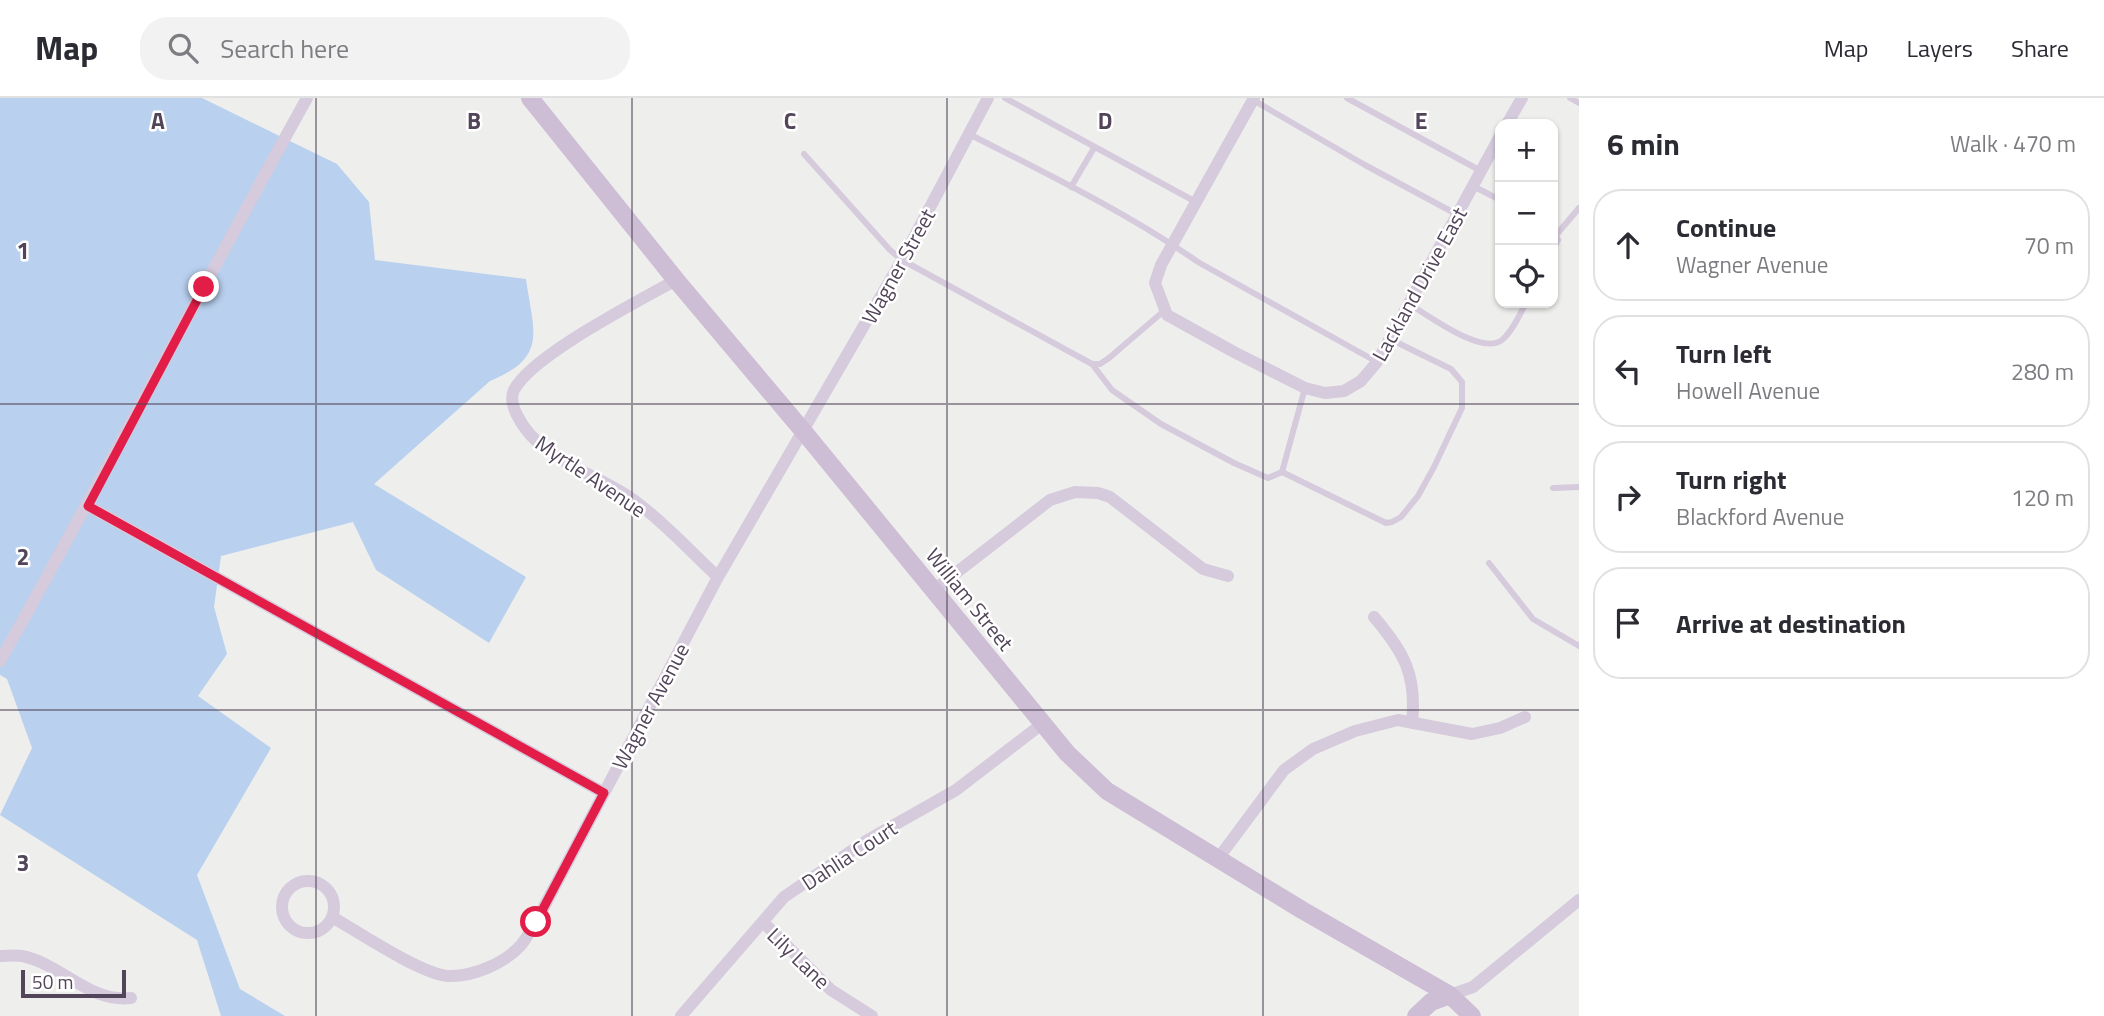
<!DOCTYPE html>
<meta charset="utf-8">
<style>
body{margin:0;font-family:"Titillium Web",sans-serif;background:#f2f2f3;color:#2b2b33}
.controls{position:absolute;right:21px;top:21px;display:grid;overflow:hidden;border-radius:14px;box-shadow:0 2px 5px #0004}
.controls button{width:63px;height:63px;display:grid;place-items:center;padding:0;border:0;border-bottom:2px solid #e1e1e2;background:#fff;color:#2b2b33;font:35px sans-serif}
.scale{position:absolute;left:21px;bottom:18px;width:105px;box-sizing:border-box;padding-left:7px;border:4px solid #524559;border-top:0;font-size:19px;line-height:24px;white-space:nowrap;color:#524559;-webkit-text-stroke:5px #fff;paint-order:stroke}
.stop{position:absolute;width:21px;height:21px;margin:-16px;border:5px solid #e11d48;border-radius:50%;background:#fff}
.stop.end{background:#e11d48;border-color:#fff;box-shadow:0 2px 7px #0008}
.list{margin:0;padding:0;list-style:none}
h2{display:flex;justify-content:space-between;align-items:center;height:91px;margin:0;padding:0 28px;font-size:30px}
h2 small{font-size:23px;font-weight:400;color:#7c7c81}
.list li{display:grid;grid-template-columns:46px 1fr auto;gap:21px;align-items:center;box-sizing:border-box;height:112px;margin:0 14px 14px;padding:0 14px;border:2px solid #e1e1e2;border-radius:28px}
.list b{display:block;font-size:26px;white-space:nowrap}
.list p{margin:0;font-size:23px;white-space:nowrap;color:#7c7c81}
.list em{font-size:23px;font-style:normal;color:#7c7c81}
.icon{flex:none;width:38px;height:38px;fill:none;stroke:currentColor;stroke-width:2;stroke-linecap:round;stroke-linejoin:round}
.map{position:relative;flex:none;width:1579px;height:918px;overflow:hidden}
header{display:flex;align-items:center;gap:42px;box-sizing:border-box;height:98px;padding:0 35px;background:#fff;border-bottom:2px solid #e1e1e2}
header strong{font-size:33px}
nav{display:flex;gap:38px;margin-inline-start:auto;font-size:24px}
.search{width:490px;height:63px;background:#f2f2f3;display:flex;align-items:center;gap:18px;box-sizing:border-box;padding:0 24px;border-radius:28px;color:#7c7c81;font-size:26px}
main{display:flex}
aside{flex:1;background:#fff}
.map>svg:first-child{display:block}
</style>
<header>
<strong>Map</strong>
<div class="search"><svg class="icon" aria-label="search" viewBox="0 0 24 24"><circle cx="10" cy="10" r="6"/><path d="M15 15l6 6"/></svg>Search here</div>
<nav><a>Map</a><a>Layers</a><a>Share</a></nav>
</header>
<main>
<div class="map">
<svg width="1579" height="918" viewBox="0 0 1579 918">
<rect width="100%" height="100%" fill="#eeefec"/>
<!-- green -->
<path fill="#b9d0ee" d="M0,0H202L337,66L369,104L375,162L526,181C533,233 549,259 490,283L374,386L526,479L489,545L376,472L353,424L221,458L214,509L227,556L198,598L271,650L197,777L240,891L285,918H221L197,842L0,717L32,650L7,581L0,577Z"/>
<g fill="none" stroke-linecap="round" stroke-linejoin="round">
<!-- lane -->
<path stroke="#d6cadd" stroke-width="6" d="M1005,0L1196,104
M1347,0L1481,73
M1570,0L1579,5
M1253,2L1365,67L1458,117
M969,36C1047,76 1126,114 1198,164L1377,264
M804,56L890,152L902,162L1092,266H1100L1109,260L1165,212
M1473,88L1500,102
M1071,89L1094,50
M1553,132L1558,142L1553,152
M1557,136L1579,110
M1409,206C1428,217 1482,258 1502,242C1513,233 1519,217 1526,205
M1092,266L1112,292L1161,326L1234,365L1268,380L1282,374L1305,290
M1282,374L1386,425L1392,424L1401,419L1418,398L1434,369L1462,310V284L1451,271L1390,241
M1553,390L1579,389
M1489,465L1533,521L1579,548"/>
<!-- street -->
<path stroke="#d6cadd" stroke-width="12" d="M1254,0L1161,167L1155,185L1167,217L1234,254L1305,290L1325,295L1344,293L1361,283L1377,264L1500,38
M1507,26L1522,0
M676,182C639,203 532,257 514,292C510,300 513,309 517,317C539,363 597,375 635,403C665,425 691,454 718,479
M88,408L604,695
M934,492L1050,402L1075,394L1098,395L1110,399L1203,471L1228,478
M1374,519C1404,554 1417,577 1412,625
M0,563C105,377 203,187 307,0
M1217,762L1284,672L1313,651L1355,633L1398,622L1472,636L1500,630L1525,619
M282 809a26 26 0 1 1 52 0a26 26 0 1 1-52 0Z
M332,819C358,834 421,876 448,878C473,879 505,865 521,847C527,840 531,831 536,824L718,479L902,162L988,0
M763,824L831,892L872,918
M0,858C7,858 15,857 22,858C62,866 89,905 131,900
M1450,897L1473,889L1579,802
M681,918L784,799L866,743L956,692L1042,626"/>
<!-- secondary -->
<path stroke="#cebed5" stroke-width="18" d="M530,0L676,182L804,334L1067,655L1107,693L1302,812L1450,897L1472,918
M1416,918L1431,904L1450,897"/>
</g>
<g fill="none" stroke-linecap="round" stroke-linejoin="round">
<!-- route -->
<path stroke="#e11d48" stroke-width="9" d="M204,189L88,408L604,695L536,824"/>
</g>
<!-- grid -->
<path fill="none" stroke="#524559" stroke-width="2" stroke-opacity="0.55" d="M316,0V918M632,0V918M947,0V918M1263,0V918M0,306H1579M0,612H1579"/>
<g text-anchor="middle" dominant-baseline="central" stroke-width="5" stroke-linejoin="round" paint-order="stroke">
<!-- street labels -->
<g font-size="21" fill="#524559" stroke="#fff">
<text transform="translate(898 168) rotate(-61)">Wagner Street</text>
<text transform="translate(1419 186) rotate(-61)">Lackland Drive East</text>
<text transform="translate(591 378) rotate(34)">Myrtle Avenue</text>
<text transform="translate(970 501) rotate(51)">William Street</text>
<text transform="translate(650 608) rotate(-62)">Wagner Avenue</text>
<text transform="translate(849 757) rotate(-33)">Dahlia Court</text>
<text transform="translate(799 860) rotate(44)">Lily Lane</text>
</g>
</g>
<g font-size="23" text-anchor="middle" font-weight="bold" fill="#524559" stroke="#fff" stroke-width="5" stroke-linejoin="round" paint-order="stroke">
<text x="158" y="31">A</text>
<text x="474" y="31">B</text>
<text x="790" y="31">C</text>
<text x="1105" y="31">D</text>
<text x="1421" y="31">E</text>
<text x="23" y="161">1</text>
<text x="23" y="467">2</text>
<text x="23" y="773">3</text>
</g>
</svg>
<div class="controls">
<button>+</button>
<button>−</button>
<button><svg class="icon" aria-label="locate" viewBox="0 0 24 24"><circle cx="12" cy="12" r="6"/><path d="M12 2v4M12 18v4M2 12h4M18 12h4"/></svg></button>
</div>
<div class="scale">50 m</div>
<div class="stop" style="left:536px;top:824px"></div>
<div class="stop end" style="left:204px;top:189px"></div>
</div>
<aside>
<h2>6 min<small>Walk · 470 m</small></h2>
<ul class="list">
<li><svg class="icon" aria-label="ahead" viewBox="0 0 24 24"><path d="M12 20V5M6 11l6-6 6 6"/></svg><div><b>Continue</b><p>Wagner Avenue</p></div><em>70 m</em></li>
<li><svg class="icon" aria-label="left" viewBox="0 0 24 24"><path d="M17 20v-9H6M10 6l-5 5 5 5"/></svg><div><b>Turn left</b><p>Howell Avenue</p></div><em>280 m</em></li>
<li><svg class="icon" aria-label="right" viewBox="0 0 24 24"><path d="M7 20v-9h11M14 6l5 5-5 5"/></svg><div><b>Turn right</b><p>Blackford Avenue</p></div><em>120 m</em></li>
<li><svg class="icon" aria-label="arrive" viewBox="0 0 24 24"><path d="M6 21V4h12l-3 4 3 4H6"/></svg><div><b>Arrive at destination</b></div></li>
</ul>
</aside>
</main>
